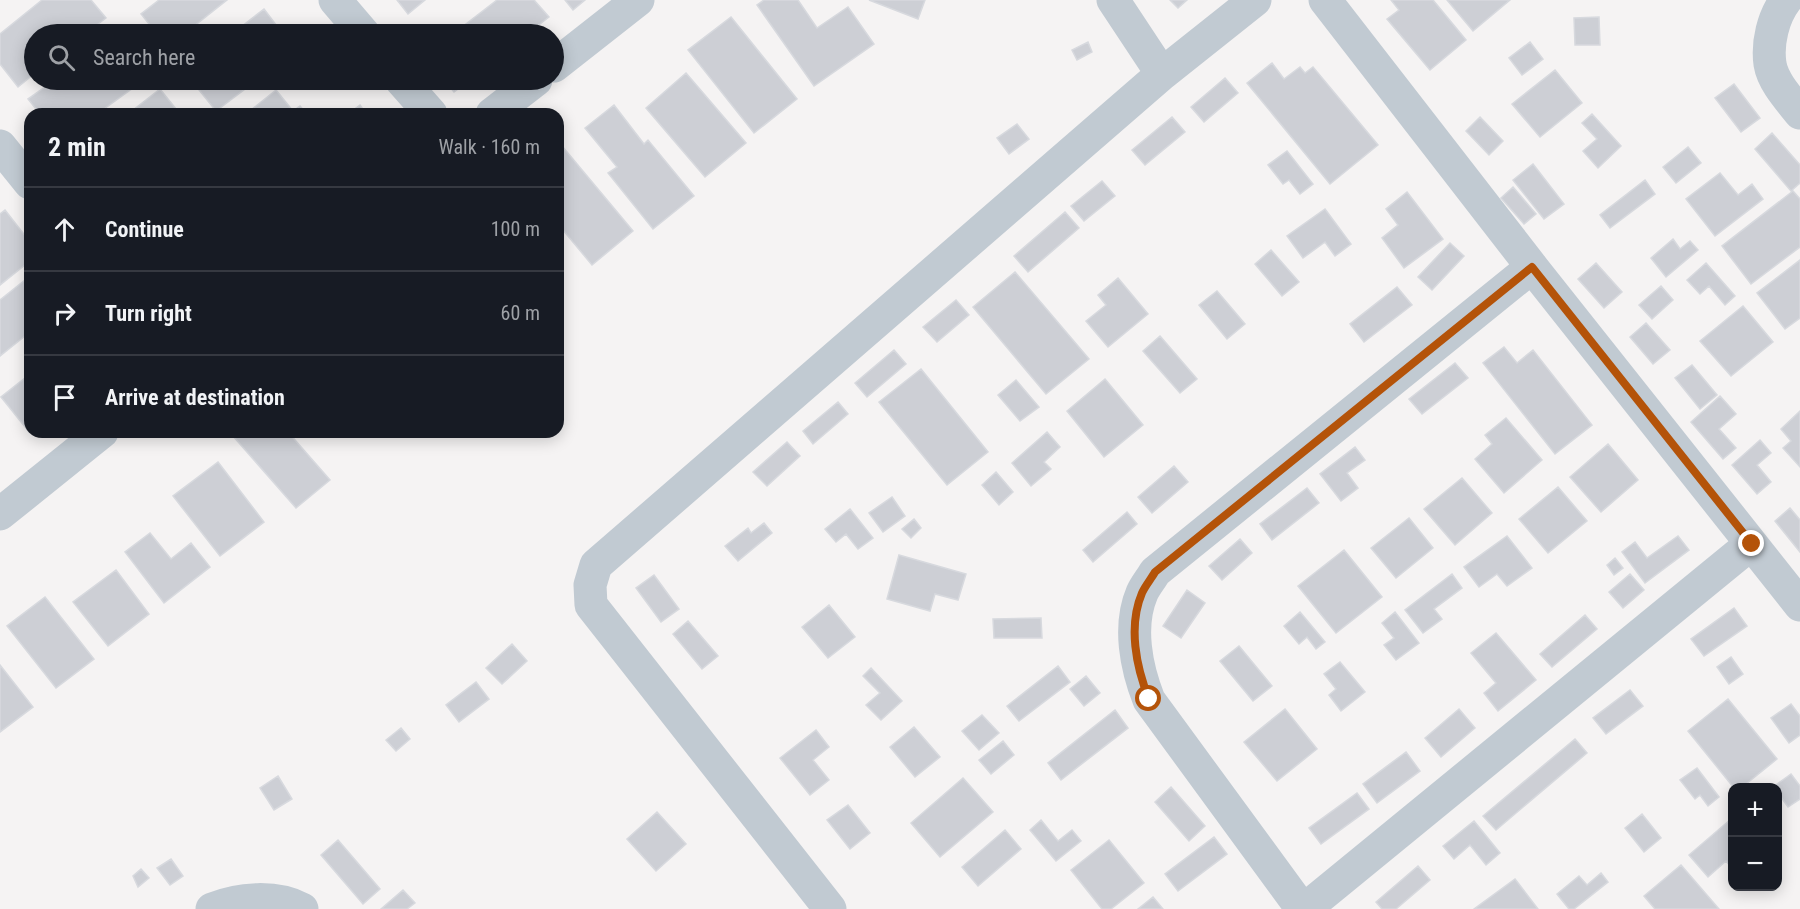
<!DOCTYPE html>
<meta charset="utf-8">
<style>
body{margin:0;font-family:"Roboto Condensed",sans-serif;background:#20242c;color:#f1f3f6}
.controls{position:absolute;right:18px;bottom:18px;display:grid;overflow:hidden;border-radius:12px;box-shadow:0 3px 15px #0003}
.controls button{width:54px;height:54px;display:grid;place-items:center;padding:0;border:0;border-bottom:2px solid #363941;background:#171b24;color:#f1f3f6;font:30px sans-serif}
.stop{position:absolute;width:18px;height:18px;margin:-14px;border:4px solid #b45309;border-radius:50%;background:#fff}
.stop.end{background:#b45309;border-color:#fff;box-shadow:0 2px 6px #0008}
.list{margin:0;padding:0;list-style:none}
h2{display:flex;justify-content:space-between;align-items:center;height:78px;margin:0;padding:0 24px;font-size:26px}
h2 small{font-size:20px;font-weight:400;color:#9ea1a6}
.list li{display:grid;grid-template-columns:39px 1fr auto;gap:18px;align-items:center;box-sizing:border-box;height:84px;padding:0 24px;border-top:2px solid #363941}
.list b{display:block;font-size:22px;white-space:nowrap}
.list em{font-size:20px;font-style:normal;color:#9ea1a6}
.icon{flex:none;width:33px;height:33px;fill:none;stroke:currentColor;stroke-width:2;stroke-linecap:round;stroke-linejoin:round}
.map{position:relative;flex:none;width:1800px;height:909px;overflow:hidden}
.search{position:absolute;background:#171b24;box-shadow:0 3px 15px #0003;left:24px;top:24px;width:540px;height:66px;display:flex;align-items:center;gap:15px;box-sizing:border-box;padding:0 21px;border-radius:33px;color:#9ea1a6;font-size:22px}
.panel{position:absolute;background:#171b24;box-shadow:0 3px 15px #0003;left:24px;top:108px;width:540px;height:330px;border-radius:18px}
.map>svg:first-child{display:block}
</style>
<div class="map">
<svg width="1800" height="909" viewBox="0 0 1800 909">
<rect width="100%" height="100%" fill="#f5f3f3"/>
<!-- building -->
<path fill="#cdcfd5" stroke="#d7d9de" stroke-width="1.5" d="M42,0H91L106,18L85,34H34V74L18,87L0,64V34Z
M159,0H227L184,34H157L141,14Z
M397,0H425L408,14Z
M497,0H534L549,17L527,34H453Z
M565,0H585L573,10Z
M764,0H798L817,28L848,7L874,44L814,86L757,5Z
M869,0H925L918,19Z
M1170,0H1187L1178,8Z
M1391,0H1433L1466,40L1430,70L1387,19L1399,10Z
M1447,0H1510L1473,31Z
M264,9L280,30L274,34H232Z
M731,17L797,99L754,133L688,50Z
M1599,17L1600,45H1575L1574,18Z
M1088,42L1092,52L1077,60L1072,50Z
M1530,42L1543,59L1522,75L1509,58Z
M1272,63L1284,79L1300,67L1305,73L1313,67L1378,145L1330,184L1247,83Z
M1555,70L1582,103L1540,137L1512,104Z
M686,73L746,143L705,177L646,108Z
M1225,78L1238,93L1204,122L1191,107Z
M55,80H144L97,114H40L28,99Z
M191,80H257L216,111Z
M444,80H470L454,92Z
M1734,84L1760,118L1741,132L1715,98Z
M160,89L180,114H128Z
M276,90L293,111L300,106L307,114H246Z
M360,105L366,114H348Z
M614,105L644,144L648,140L694,196L653,229L608,173L617,167L585,128Z
M1592,114L1621,146L1598,168L1583,151L1597,139L1582,123Z
M1172,117L1185,132L1145,165L1132,150Z
M1480,117L1503,141L1489,155L1466,131Z
M1017,124L1029,139L1009,154L997,138Z
M1772,133L1800,165V183L1791,191L1755,149Z
M562,146L633,231L592,265L558,224V149Z
M1688,147L1701,163L1676,183L1663,167Z
M1287,151L1313,184L1300,194L1289,180L1283,184L1268,165Z
M1533,164L1564,204L1544,219L1513,180Z
M1720,173L1738,195L1752,184L1763,199L1715,236L1686,199Z
M1645,180L1655,194L1610,228L1600,215Z
M1102,181L1115,196L1084,221L1071,206Z
M1513,187L1536,214L1524,224L1501,198Z
M1793,191L1800,199V247L1751,284L1722,246Z
M1407,192L1443,239L1404,268L1382,238L1398,225L1386,209Z
M1325,209L1351,244L1335,256L1325,242L1303,258L1287,236Z
M5,210L30,242V261L0,285V214Z
M1065,212L1079,228L1028,272L1014,256Z
M1673,239L1680,249L1690,241L1698,250L1666,277L1651,258Z
M1450,243L1464,256L1432,290L1418,277Z
M1271,250L1299,282L1282,296L1255,264Z
M1800,260V318L1785,329L1757,293Z
M1596,263L1622,292L1604,308L1578,279Z
M1706,263L1735,296L1725,305L1709,286L1700,294L1687,280Z
M1015,272L1089,359L1046,394L973,307Z
M30,276V332L0,356V300Z
M1118,278L1148,314L1108,347L1086,321L1106,305L1098,295Z
M1661,286L1673,300L1652,319L1639,305Z
M1397,287L1412,305L1364,342L1350,324Z
M1217,291L1245,324L1227,339L1199,305Z
M956,300L969,315L937,342L923,327Z
M1743,306L1773,342L1731,376L1700,341Z
M1646,323L1670,350L1653,364L1630,337Z
M1160,336L1197,379L1180,393L1143,351Z
M1504,347L1517,363L1533,350L1592,425L1555,454L1483,363Z
M894,350L906,364L867,397L855,383Z
M1455,363L1468,378L1422,414L1409,399Z
M1692,365L1717,395L1700,409L1675,378Z
M921,369L988,452L947,485L879,402Z
M30,374V431L29,432L1,397Z
M1105,379L1143,425L1104,457L1067,411Z
M1016,380L1039,407L1020,421L998,395Z
M1720,396L1736,414L1719,429L1736,448L1723,459L1691,422Z
M838,402L848,414L813,444L803,431Z
M1800,411V467L1783,448L1791,441L1781,429Z
M1506,418L1542,460L1504,493L1475,459L1492,444L1485,435Z
M238,432H288L330,480L296,508L233,436Z
M1047,432L1060,447L1044,462L1051,469L1031,486L1012,463Z
M1760,440L1771,453L1757,465L1771,482L1757,494L1732,465Z
M787,442L800,456L767,486L753,472Z
M1608,444L1638,480L1601,512L1570,477Z
M1355,447L1365,460L1347,473L1358,488L1341,501L1320,474Z
M218,462L264,522L220,556L173,496Z
M1174,466L1188,482L1152,513L1138,497Z
M996,472L1013,492L999,505L982,485Z
M1462,478L1492,513L1455,545L1424,509Z
M1558,487L1587,521L1548,553L1519,519Z
M1307,488L1319,503L1272,540L1260,524Z
M892,497L905,516L883,532L869,513Z
M1790,508L1800,520V552L1775,521Z
M850,509L873,538L858,549L846,534L836,542L825,529Z
M1127,512L1137,524L1093,562L1083,550Z
M1409,518L1433,548L1396,578L1371,548Z
M914,519L921,528L911,538L902,529Z
M764,523L772,533L738,561L725,546L748,528L751,533Z
M150,533L171,559L191,543L210,567L164,603L125,552Z
M1507,536L1532,568L1507,586L1497,574L1479,587L1464,567Z
M1678,536L1689,550L1645,583L1622,552L1635,542L1647,558Z
M1240,539L1252,553L1222,580L1209,566Z
M1344,550L1382,597L1336,633L1298,586Z
M899,555L966,574L958,600L935,594L930,611L887,599Z
M1615,558L1623,568L1614,575L1607,565Z
M116,570L149,614L108,646L73,602Z
M1452,574L1462,588L1434,609L1442,619L1423,633L1405,610Z
M1630,574L1644,590L1623,608L1609,592Z
M654,575L679,609L661,622L636,588Z
M1187,590L1205,603L1181,638L1163,626Z
M45,597L94,659L56,688L7,626Z
M829,605L855,637L828,658L802,627Z
M1734,608L1747,626L1704,656L1691,639Z
M1300,612L1325,642L1316,649L1307,637L1299,644L1284,626Z
M1395,612L1419,643L1396,660L1384,645L1394,638L1382,623Z
M1585,615L1597,629L1552,667L1540,654Z
M1041,618L1042,638H994L993,619Z
M688,621L718,656L702,669L673,634Z
M1496,633L1536,680L1498,711L1484,693L1496,683L1471,653Z
M512,644L527,661L502,684L486,668Z
M1239,646L1272,686L1253,701L1220,661Z
M1731,657L1743,674L1729,684L1717,667Z
M1340,662L1365,692L1341,711L1329,695L1336,689L1324,674Z
M0,665L33,707L0,732Z
M1058,666L1070,682L1019,721L1007,706Z
M871,668L902,701L881,720L866,705L880,693L863,676Z
M1086,676L1100,693L1084,706L1070,689Z
M476,682L489,699L459,722L446,705Z
M1630,690L1643,706L1606,734L1593,718Z
M1728,699L1777,759L1741,788H1734L1688,731Z
M1791,704L1800,716V735L1789,743L1771,718Z
M1285,709L1317,749L1277,781L1244,742Z
M1459,709L1475,728L1441,757L1425,738Z
M1115,710L1128,728L1061,780L1048,763Z
M982,715L999,733L979,750L962,731Z
M914,727L940,757L915,777L890,747Z
M401,728L410,739L396,751L386,740Z
M816,730L829,747L813,760L829,780L810,795L780,758Z
M1575,739L1587,753L1496,830L1483,816Z
M1003,741L1014,755L991,774L979,760Z
M1406,752L1420,771L1377,803L1363,784Z
M1697,768L1719,797L1708,806L1700,795L1695,799L1680,780Z
M1791,774L1800,786V799L1788,807L1778,793V788L1773,787Z
M278,776L292,799L274,810L260,788Z
M963,778L993,812L940,857L911,823Z
M1171,787L1205,826L1189,841L1155,802Z
M1357,793L1369,809L1321,844L1309,828Z
M848,805L870,833L850,849L827,820Z
M657,812L686,844L656,871L627,839Z
M1642,814L1661,838L1644,852L1625,828Z
M1731,819L1732,868L1726,861L1708,877L1689,855Z
M1041,820L1058,841L1072,830L1081,841L1056,861L1030,830Z
M1474,821L1500,853L1486,865L1470,845L1454,859L1443,846Z
M1005,830L1021,849L978,886L962,867Z
M1214,837L1227,854L1178,891L1165,874Z
M338,840L380,889L363,904L321,855Z
M1109,840L1144,883L1111,909H1102L1071,870Z
M171,859L183,876L170,885L157,868Z
M1681,865L1719,909H1655L1644,896Z
M1418,866L1430,880L1396,909H1382L1376,902Z
M141,869L149,878L138,887L133,876Z
M1601,873L1608,882L1574,909H1569L1557,894L1579,876L1587,885Z
M1515,879L1538,909H1474Z
M403,890L415,903L407,909H381Z
M1153,897L1163,909H1138Z"/>
<g fill="none" stroke-linecap="round" stroke-linejoin="round">
<!-- minor -->
<path stroke="#c1cad2" stroke-width="33" d="M335,0L364,34
M1113,0L1162,74
M1325,0L1532,267L1800,605
M1786,0C1773,17 1767,43 1770,64C1773,82 1789,99 1800,113
M554,66L638,0
M401,80L431,114
M492,114L536,80
M0,146L30,183
M0,514L102,432
M212,909C239,898 276,895 302,909
M830,909L591,605L590,585L596,565L1162,74L1255,0
M1302,909L1149,700C1136,667 1128,626 1142,593C1145,586 1151,579 1155,572L1532,267
M1305,909L1751,544"/>
</g>
<g fill="none" stroke-linecap="round" stroke-linejoin="round">
<!-- route -->
<path stroke="#b45309" stroke-width="8" d="M1149,699C1136,667 1128,626 1142,593C1145,586 1151,579 1155,572L1532,267L1752,544"/>
</g>
</svg>
<div class="controls">
<button>+</button>
<button>−</button>
</div>
<div class="stop" style="left:1149px;top:699px"></div>
<div class="stop end" style="left:1752px;top:544px"></div>
<div class="search"><svg class="icon" aria-label="search" viewBox="0 0 24 24"><circle cx="10" cy="10" r="6"/><path d="M15 15l6 6"/></svg>Search here</div>
<section class="panel">
<h2>2 min<small>Walk · 160 m</small></h2>
<ul class="list">
<li><svg class="icon" aria-label="ahead" viewBox="0 0 24 24"><path d="M12 20V5M6 11l6-6 6 6"/></svg><div><b>Continue</b></div><em>100 m</em></li>
<li><svg class="icon" aria-label="right" viewBox="0 0 24 24"><path d="M7 20v-9h11M14 6l5 5-5 5"/></svg><div><b>Turn right</b></div><em>60 m</em></li>
<li><svg class="icon" aria-label="arrive" viewBox="0 0 24 24"><path d="M6 21V4h12l-3 4 3 4H6"/></svg><div><b>Arrive at destination</b></div></li>
</ul>
</section>
</div>
